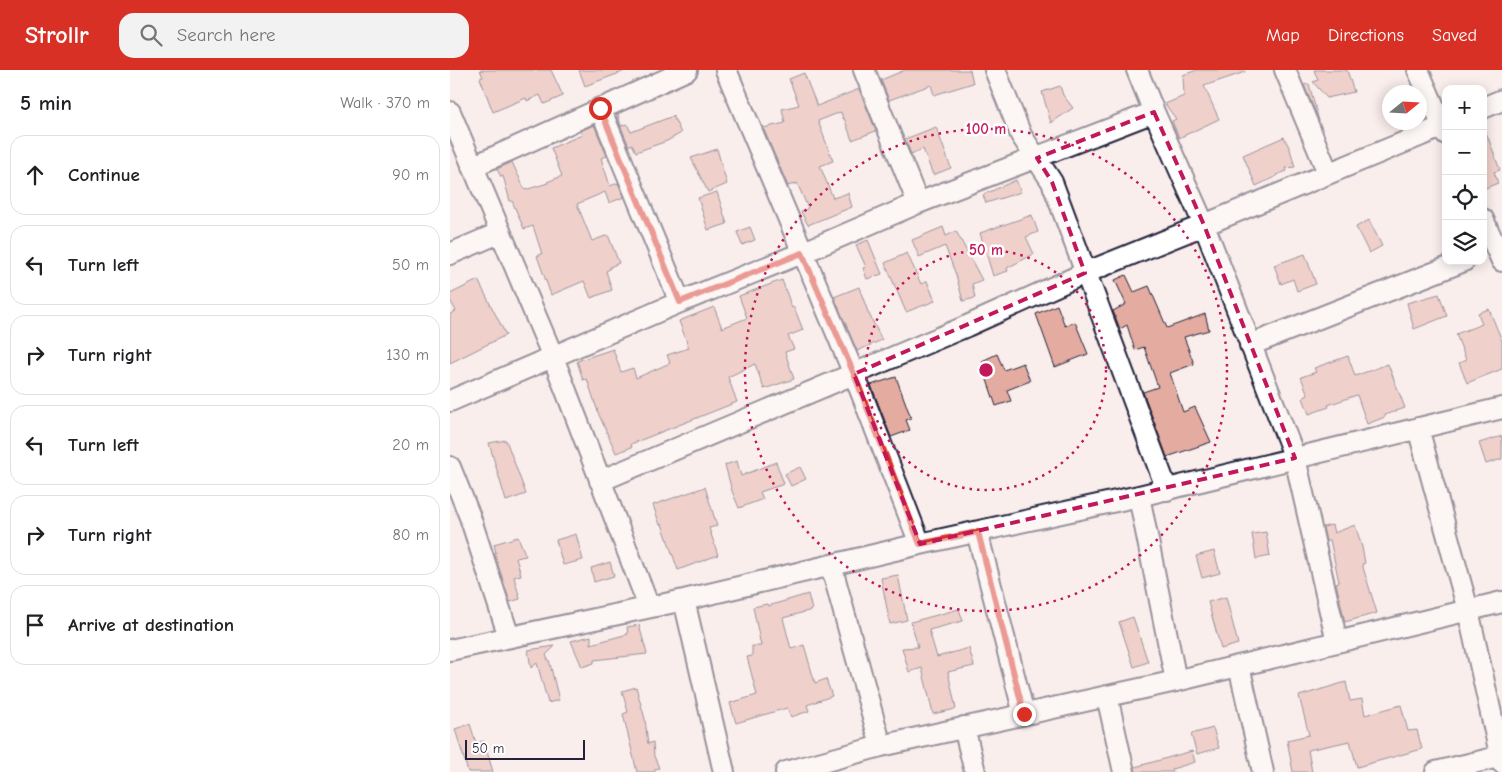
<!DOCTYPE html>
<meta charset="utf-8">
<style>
body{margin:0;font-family:"Comic Neue",sans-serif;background:#f2f2f2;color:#202124}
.controls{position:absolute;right:15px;top:15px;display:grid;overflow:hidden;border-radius:10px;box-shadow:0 2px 12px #0003}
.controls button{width:45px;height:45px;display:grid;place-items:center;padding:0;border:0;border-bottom:1px solid #e0e0e0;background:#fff;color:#202124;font:25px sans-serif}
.compass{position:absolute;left:932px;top:15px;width:45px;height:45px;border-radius:50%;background:#fff;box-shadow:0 2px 12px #0003;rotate:72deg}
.scale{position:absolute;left:15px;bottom:12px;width:120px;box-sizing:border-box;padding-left:5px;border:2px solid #22223b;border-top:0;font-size:14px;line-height:18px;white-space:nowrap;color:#22223b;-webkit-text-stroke:4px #fff;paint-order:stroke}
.stop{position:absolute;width:15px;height:15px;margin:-11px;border:4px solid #d93025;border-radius:50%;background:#fff}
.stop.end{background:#d93025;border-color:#fff;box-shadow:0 1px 5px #0008}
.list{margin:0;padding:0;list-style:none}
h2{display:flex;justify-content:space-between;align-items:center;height:65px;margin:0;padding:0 20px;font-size:21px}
h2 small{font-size:16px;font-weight:400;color:#757577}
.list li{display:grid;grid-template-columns:32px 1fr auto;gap:15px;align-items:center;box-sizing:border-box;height:80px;margin:0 10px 10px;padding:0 10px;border:1px solid #e0e0e0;border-radius:15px}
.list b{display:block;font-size:19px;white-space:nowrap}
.list em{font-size:16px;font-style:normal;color:#757577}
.icon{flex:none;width:28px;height:28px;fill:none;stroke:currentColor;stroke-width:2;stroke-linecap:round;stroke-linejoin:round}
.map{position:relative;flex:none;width:1052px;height:702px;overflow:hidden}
header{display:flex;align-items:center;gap:30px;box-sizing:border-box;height:70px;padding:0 25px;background:#d93025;color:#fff}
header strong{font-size:24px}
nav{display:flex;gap:28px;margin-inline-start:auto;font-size:18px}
.search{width:350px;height:45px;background:#f2f2f2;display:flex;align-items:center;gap:12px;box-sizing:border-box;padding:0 18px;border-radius:15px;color:#757577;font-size:19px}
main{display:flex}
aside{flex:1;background:#fff}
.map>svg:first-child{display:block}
</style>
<header>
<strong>Strollr</strong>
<div class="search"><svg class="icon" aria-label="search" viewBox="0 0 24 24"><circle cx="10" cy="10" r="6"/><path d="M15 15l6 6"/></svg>Search here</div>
<nav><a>Map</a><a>Directions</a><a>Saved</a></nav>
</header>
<main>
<aside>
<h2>5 min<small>Walk · 370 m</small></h2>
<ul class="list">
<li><svg class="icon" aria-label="ahead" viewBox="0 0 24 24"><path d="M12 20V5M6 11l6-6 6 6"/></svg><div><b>Continue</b></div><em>90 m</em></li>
<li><svg class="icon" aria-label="left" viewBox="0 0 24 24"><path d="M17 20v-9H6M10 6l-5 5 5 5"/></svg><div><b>Turn left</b></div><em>50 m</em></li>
<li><svg class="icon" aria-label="right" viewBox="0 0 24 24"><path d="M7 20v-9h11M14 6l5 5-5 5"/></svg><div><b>Turn right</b></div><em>130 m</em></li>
<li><svg class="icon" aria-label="left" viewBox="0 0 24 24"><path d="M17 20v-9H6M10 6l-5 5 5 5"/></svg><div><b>Turn left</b></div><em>20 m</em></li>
<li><svg class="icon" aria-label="right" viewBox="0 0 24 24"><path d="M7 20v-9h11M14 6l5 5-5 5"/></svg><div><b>Turn right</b></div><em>80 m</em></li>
<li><svg class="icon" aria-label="arrive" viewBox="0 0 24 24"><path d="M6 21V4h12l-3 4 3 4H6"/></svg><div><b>Arrive at destination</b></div></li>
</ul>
</aside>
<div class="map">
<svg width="1052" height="702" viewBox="0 0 1052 702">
<rect width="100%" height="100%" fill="#faeeec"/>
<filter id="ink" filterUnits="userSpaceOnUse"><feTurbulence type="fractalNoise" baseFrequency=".02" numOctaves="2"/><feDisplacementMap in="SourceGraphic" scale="10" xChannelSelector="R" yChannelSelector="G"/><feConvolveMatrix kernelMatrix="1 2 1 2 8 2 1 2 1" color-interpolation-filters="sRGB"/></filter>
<g filter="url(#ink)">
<!-- building -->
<path fill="#e4aba0" stroke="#22223b" d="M30,0H101L113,26L94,34L90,25L77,31L76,28L43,42L30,8L33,7Z
M129,0H175V1L135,16Z
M455,0H520L523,13L484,25L481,15L439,30L431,10Z
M747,0H794L795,2L754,16L769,49L729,68L722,51L726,49L715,34L734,26L733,5Z
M864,0H897L904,22L877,28L863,12L868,10Z
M354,3L367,36L409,19L426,61L402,70L394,48L393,49L391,42L368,51L383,91L370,96L383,128L398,123L402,137L358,155L351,142L358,138L347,113L338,116L313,58L335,53L332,39L349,35L339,9Z
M859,14L869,51L854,15Z
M610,16L613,25L623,38L601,53L592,22Z
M168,44L171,56L177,54L181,62L223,46L231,63L217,71L186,82L182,74L179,76L166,45Z
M144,55L157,86L151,88L160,116L168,113L174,127L159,133L155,122L127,134L142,171L158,165L169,193L160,197V199L156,201L162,220L141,228L134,211L101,225L87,186L92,184L83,156L74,159L62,131H60L53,106L51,107L47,99L62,92L75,120L98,113L97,112L112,106L101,78L132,65L130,61Z
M486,57L501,98L483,105L473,79L461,84L455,69Z
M1033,59H1035L1050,100L1044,102L1048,113L1033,119Z
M834,67L840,79L845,97L836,98L837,101L826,105L827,106L806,116L793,85Z
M267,79L277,114L258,122L241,88Z
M566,110L571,122L536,133L533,125Z
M267,122L277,154L258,160L248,128Z
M582,145L588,162L576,167L584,184L557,198L558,201L543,206L530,163Z
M919,150L932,176L919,183L906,157Z
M300,157L305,170L292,175L287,162Z
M493,157L496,166L506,161L532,210L522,214L525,228L513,231L506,205L495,176L469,187L462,170Z
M418,170L432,204L417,209L413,198L416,197L406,175Z
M457,183L471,214L477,211L485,231L456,242L435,193Z
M855,184L866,214L847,221L843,209L831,214L824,195Z
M676,205L684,222L699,216L717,258L755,244L759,260L734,267L744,294L720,303L733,342L745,337L761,372L717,387L693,322L708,317L694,277L685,280L677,255L670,259L663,241L676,234L665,210Z
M28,210L56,265L0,293V244L6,241L0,230V224Z
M332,210L342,238L344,237L353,260L338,266L344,279L335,282L344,309L314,319L305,294L278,307L287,332L181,374L182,377L166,383L149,345L137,309L133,310L127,291L163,279L171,302L183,298L186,308L220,293L217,285L239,278L229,251L264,237L272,258L297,248L289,226Z
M409,217L418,242L432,270L407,281L384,227Z
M989,224L997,246L964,259L957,233Z
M607,235L615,256L625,252L638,284L605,297L586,244Z
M1039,239L1052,271V299L1017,313L1009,293L1016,290L1006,264L1032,254L1028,243Z
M547,284L554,300L573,293L580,311L557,320L561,331L546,336L536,307L538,306L532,291Z
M898,286L905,306L938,294L955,338L935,345V347L917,354L907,325L878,335L879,337L859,344L853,328L858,325L851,307L866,302L864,298Z
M446,307L461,348L456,350L460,360L441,367L421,315Z
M1052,366V389L1036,394L1029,373Z
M56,370L76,424L56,431L39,373Z
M287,391L291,406L326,392L334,414L310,422L313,429L289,438L282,421L275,395Z
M350,397L356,409L341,416L335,404Z
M255,417L267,456L259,458L268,485L228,500L212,454L210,455L203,435Z
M882,455L884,463L905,455L912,477L915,493L912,494L927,543L895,552L886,513L889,512L880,470L876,471L873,457Z
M816,462L820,486L806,489L802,464Z
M126,464L133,490L113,495L106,470Z
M68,467L76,486L66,488L71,505L64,507L70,529L60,532L44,483H46L44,474Z
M764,481L770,503L752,508L746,486Z
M160,492L164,506L144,512L141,498Z
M448,505L457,550L440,554L431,508Z
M358,524L362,540L333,548L341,579L354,575L365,613L376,609L382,626L357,635L359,641L341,647L337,638L286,653L280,633L307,625L297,587L302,586V576H311L303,537L317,534L318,536Z
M776,527L788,574L771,579L758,532Z
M509,539L513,551L479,560L487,587L519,578L524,596L498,602L506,639L483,644L472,598L459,602L452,578L468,577L461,552Z
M683,547L698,592L684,597L669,552Z
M189,555L197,584L144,590V593L132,597L121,571L141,566V574L178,564L177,557Z
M105,576L96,585L98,590H99L109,630L98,633L87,593L81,598L78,580Z
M896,612L900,631L912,629L915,645L951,635L958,661L967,660L972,679L907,697L900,671L858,680L862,702H843L837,670L859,665L849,626Z
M186,617L195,649L198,674L203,672L204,686L209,698L205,699V702H187L173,644L178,642L172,621Z
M20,654L26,673L34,671L43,702H18L5,659Z
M763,658L769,678L747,684L741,664Z
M742,681L745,692L722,699L723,702H686L685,697Z"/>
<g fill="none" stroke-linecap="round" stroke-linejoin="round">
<!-- minor casing -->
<g stroke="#22223b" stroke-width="24">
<path id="minor" d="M276,0L404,304L470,474
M414,0L468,133
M545,0L571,65L602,112L717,420
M687,0L704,42L754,155L845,388L887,572
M835,0L878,103
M968,0L996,64
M150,38L230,232
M1033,38L1052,30
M0,42L103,287L199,537
M22,97L237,0
M1033,149L1052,191
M0,184L49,163
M800,275L1014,191
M0,331L230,232L352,183L468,133L704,42
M968,358L1018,540L1052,693
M0,397L20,447L59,567
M150,411L517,256L635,203L754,155L996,55
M689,426L726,611
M527,462L574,644
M381,495L431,676
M234,530L274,702
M0,580L234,530L470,474L689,426L1052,338
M789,596L813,702
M657,626L674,702
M514,657L525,702
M336,702L431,676L726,611L1052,532
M986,702L1052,686"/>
</g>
<!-- minor -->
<use href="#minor" stroke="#fff" stroke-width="20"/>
</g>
</g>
<g fill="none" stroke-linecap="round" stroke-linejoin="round" filter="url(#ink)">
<!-- route -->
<path stroke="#d93025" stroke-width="6" d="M150,38L230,232L352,183L404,304L470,474L528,462L574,644"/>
</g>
<!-- marked area -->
<path d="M0 0H1052V702H0ZM704,42L754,155L845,388L470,474L404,304L635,203L602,112L587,88Z" fill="#faeeec" fill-opacity=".55" fill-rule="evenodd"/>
<path fill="none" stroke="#c2185b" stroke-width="4" stroke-dasharray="10 6" stroke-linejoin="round" d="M704,42L754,155L845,388L470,474L404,304L635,203L602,112L587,88Z"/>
<!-- distance rings -->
<g fill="none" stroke="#c2185b" stroke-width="2.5" stroke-dasharray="2.5 5">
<circle cx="536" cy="300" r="120"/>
<circle cx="536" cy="300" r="241"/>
</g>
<circle cx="536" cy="300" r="8" fill="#c2185b" stroke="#fff" stroke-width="2.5"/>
<g font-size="15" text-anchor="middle" font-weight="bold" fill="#c2185b" stroke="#fff" stroke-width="5" stroke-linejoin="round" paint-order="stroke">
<text x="536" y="64">100 m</text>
<text x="536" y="185">50 m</text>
</g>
</svg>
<div class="controls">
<button>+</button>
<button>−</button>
<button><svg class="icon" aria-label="locate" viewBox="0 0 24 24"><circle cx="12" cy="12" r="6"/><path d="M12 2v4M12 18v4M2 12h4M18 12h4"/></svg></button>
<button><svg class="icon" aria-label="layers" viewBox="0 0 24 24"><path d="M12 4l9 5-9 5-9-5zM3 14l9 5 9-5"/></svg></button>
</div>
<svg class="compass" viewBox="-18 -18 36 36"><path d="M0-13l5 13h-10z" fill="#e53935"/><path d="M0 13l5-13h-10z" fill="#757577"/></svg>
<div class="scale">50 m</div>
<div class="stop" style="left:150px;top:38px"></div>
<div class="stop end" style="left:574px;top:644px"></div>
</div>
</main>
